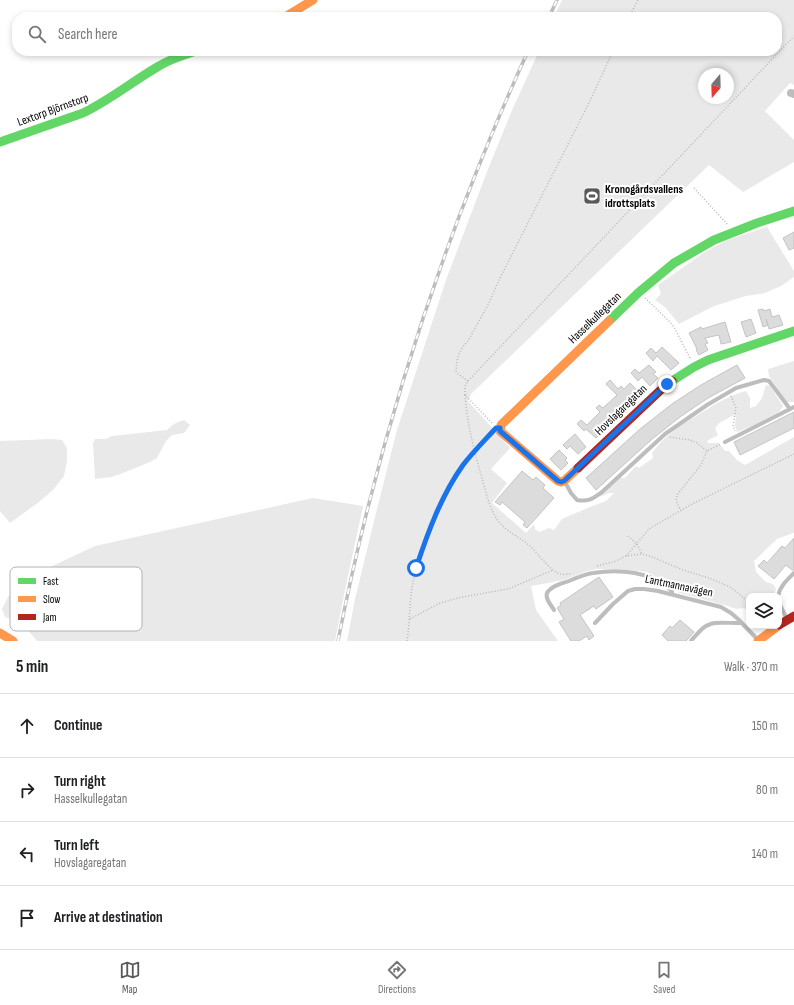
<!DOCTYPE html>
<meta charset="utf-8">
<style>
body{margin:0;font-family:"Sofia Sans Condensed",sans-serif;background:#f2f2f2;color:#202124}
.controls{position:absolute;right:12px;bottom:12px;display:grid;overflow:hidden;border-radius:8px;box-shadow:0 2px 6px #0003}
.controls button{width:36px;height:36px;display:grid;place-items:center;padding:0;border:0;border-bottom:1px solid #e0e0e0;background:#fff;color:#202124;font:20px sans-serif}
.compass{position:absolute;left:698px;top:68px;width:36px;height:36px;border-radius:50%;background:#fff;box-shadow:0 2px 6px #0003;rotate:199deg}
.stop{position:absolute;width:12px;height:12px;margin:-9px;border:3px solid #1a73e8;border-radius:50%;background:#fff}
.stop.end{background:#1a73e8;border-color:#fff;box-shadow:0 1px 4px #0008}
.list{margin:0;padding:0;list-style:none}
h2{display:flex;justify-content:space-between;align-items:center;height:52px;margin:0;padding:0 16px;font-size:17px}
h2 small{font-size:13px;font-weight:400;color:#757577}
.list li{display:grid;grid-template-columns:26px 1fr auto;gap:12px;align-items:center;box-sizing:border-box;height:64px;padding:0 16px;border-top:1px solid #e0e0e0}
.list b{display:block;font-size:15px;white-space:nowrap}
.list p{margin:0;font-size:13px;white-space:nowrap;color:#757577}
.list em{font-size:13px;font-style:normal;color:#757577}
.icon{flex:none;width:22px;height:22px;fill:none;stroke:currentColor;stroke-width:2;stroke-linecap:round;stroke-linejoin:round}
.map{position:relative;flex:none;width:794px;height:641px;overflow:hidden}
.search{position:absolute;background:#fff;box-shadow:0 2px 6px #0003;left:12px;right:12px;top:12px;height:44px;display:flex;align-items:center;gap:10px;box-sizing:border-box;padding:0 14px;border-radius:16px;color:#757577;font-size:15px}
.sheet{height:308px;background:#fff}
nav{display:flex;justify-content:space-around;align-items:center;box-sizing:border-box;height:56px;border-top:1px solid #e0e0e0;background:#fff;font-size:11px;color:#757577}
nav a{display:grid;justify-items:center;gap:2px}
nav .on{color:#595959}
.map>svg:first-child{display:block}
</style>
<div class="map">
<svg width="794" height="641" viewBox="0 0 794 641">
<rect width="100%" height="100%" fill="#fff"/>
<!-- green -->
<path fill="#e9e9e9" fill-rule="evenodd" d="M562,0H794V85L790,83L765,111L794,140V162L743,192L709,165L471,394L468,401L510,448L491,469L507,483L492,503L526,533L534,524L535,529L539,532L549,528L554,530L562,519L585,509L606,501L614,493H609L599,497L603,492L620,478H625L636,466L639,468L653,458L652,453C665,435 679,426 698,415C713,405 728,396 746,391L750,398V408L756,406L762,398L766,385L770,386L783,406L779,412L752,426L737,432L735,426L736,416L734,415L719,423L715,429L718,435L707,441L708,443H719L725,451H729L737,460L745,465L794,437V533H793L777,539L754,561L756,572L766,582L773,584L776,589L775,592V596H749V611L744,608L736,609L728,606L680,593L673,587L647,572L619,569H597L587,571L564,580L531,586L536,610L558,641H347L355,599L377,509L397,430L414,378L446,280L488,169L513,108L539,51H777V17H554ZM704,74H728V98H704Z
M767,227L794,271V277L781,286L765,293L746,296L714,306L679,324L665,307L655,300L661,294L658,285L702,254L727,240Z
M794,361V402H786L769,376L768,369Z
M184,420L190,425L184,433L172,435L166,441L157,458L150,462L123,473L111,477L95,479L93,443L95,439H106L112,436L167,430C173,424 177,422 184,420Z
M52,439L62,440L67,448V461L64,476L53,490L39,502L10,523L0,511V441Z
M313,498L363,506L344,595L335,641H37L27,629L18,621L5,617L2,609L8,597L18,584L31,576L95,546Z"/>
<!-- building -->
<path fill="#dcdcdc" stroke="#c4c4c4" d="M794,232V248L789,250L783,238Z
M763,309L764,311L770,309L772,317L779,315L783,325L769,329L766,319L768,325L763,327L758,310Z
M751,319L756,333L746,337L741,322Z
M725,322L731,342L721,344L719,335L705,338L708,343L705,344L708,350L699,355L696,350L697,349L689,333L701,327L702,329Z
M662,347L679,363L671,370L657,356L653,361L646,353L651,348L656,353Z
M649,365L656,372L653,374L658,378L650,386L642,377L638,381L631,373L635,369L639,373Z
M737,365L745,378L708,398L680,417L651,440L596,490L586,478L640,429L672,404L701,385Z
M610,380L618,389L621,386L624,389L630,383L641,394L596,438L586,429L584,431L577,424L581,420L587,425L600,412L596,408L599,405L603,408L617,395L606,384Z
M794,412V428L740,455L734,442Z
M575,434L586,447L578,454L570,446L567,449L563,445Z
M559,450L567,458L565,460L568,463L561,470L550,459Z
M522,471L533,480L536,477L545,485L543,488L554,498L527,528L523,525L525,522L502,502L500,505L495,502Z
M794,538V570H792L786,565L774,579L758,566L764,560L767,563L782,546L785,548Z
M599,577L613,597L596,609L594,606L580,615L594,636L589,640L587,636L579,641H571L559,622L564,619L557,608L561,605L560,603Z
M680,620L694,632L686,641H668L662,635L670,626L672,628Z"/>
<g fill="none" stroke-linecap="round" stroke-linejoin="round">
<!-- path -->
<path stroke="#b8b8b8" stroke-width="1.5" stroke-dasharray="1 2" stroke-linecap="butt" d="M629,17L638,0
M694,188L728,225
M645,298L669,321L674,327L691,360
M468,381L458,374L456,371C457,358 458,351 468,341L489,303L499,280L590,101L613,51
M465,395C467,424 475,454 483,482C487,496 490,510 499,522C508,533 522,538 532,548C539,555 552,573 561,574C564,575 568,574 571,574
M731,396L736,408L733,426L735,431
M492,423L465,395V386L468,381L794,36
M670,437L690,440L697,443L707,451
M681,511L676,501L677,495L701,465L707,451L721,444
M628,536L637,544L642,554
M626,556L649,529L692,504L794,454
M597,566L616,561L626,556L642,554L650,556L683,570L709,578L728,586L737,592L749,603
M410,619L440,603L462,597L508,589L553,570
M407,641C410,622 409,602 413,583C419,545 441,497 463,465C471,454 482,443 491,433"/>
<!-- lane -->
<path stroke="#bdbdbd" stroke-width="4" d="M725,442L794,407
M565,482L571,493L577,500C589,502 592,499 602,492L665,434L707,405L736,388L764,380L769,381L790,409
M778,596C780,586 787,580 794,573
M779,603L787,619
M554,610C551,605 545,599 547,593C551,586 562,583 569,581C576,578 585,574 593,573C619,569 652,571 672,591V594
M595,623L613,604L628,591L635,589H644L658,591L721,607L731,613L738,619L758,640
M691,641C694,637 698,633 702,629C713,619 728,624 742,623"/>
<!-- street -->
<path stroke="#bdbdbd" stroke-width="8" d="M791,93L794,94"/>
<!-- fast -->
<path stroke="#63d668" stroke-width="9" d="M0,142L83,113C110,100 133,81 159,66C170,59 184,55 196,51
M609,321L638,293L674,263L714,240L757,223L794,211
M672,381L694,367L708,360L794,331"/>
<!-- slow -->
<path stroke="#ff974d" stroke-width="9" d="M285,17L313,0
M578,468L564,481L561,482L558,481L500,431L501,425L609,321
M0,633L13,641
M758,641L778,626"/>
<!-- jam -->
<path stroke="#b3261e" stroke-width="9" d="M578,468L667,384L672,381
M779,625L794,616"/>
<!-- rail casing -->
<g stroke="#bdbdbd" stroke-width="3.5">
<path id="rail" d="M549,17L557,0
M338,641C378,438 442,240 528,51"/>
</g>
<!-- rail -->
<use href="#rail" stroke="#fff" stroke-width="2" stroke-dasharray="6" stroke-linecap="butt"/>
</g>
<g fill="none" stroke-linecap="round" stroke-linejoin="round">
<!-- route -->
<path stroke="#1a73e8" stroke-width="5" d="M416,568C428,532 441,496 463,465C473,452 485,440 496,428H500V431L558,481L561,482L564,481L667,384"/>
</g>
<!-- icons -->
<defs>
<g id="stadium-square" transform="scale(0.9)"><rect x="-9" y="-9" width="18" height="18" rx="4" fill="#595959" stroke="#fff"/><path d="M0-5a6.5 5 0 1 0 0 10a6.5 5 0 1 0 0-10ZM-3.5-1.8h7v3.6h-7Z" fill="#fff"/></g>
</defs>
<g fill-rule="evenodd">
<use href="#stadium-square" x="592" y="196"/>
</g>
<g text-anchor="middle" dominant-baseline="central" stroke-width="4" stroke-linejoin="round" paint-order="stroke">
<!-- street labels -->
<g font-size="12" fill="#000" stroke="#fff">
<text transform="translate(53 110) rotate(-20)">Lextorp Björnstorp</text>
<text transform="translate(595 318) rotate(-44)">Hasselkullegatan</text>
<text transform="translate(621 410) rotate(-44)">Hovslagaregatan</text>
<text transform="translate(679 586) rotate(12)">Lantmannavägen</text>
</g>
<!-- poi labels -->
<g font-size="12" font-weight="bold" fill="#000" stroke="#fff" text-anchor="start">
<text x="605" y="189">Kronogårdsvallens<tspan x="605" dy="14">idrottsplats</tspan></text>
</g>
</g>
<!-- legend -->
<rect x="10" y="567" width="132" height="64" rx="6" fill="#fff" stroke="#b2b2b2" stroke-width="1"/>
<rect x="18" y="578" width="18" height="6" fill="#63d668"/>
<rect x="18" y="596" width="18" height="6" fill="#ff974d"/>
<rect x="18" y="614" width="18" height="6" fill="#b3261e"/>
<g font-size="11" fill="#000">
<text x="43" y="585">Fast</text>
<text x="43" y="603">Slow</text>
<text x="43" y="621">Jam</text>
</g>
</svg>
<div class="controls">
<button><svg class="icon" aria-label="layers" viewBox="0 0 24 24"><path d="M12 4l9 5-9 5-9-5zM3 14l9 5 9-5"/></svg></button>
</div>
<svg class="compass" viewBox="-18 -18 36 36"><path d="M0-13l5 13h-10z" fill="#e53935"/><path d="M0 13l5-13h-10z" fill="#757577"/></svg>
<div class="stop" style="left:416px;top:568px"></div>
<div class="stop end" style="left:667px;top:384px"></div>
<div class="search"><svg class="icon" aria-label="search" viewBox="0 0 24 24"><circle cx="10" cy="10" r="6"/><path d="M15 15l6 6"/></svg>Search here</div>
</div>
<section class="sheet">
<h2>5 min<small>Walk · 370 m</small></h2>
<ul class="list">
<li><svg class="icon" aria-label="ahead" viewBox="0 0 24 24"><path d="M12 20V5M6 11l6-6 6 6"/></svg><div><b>Continue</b></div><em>150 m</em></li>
<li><svg class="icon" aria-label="right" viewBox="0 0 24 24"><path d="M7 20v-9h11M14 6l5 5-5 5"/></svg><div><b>Turn right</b><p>Hasselkullegatan</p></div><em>80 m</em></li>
<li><svg class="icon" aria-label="left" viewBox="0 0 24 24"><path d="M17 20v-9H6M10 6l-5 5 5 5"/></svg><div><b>Turn left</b><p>Hovslagaregatan</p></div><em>140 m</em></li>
<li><svg class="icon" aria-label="arrive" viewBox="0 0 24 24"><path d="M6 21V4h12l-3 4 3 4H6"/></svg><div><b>Arrive at destination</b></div></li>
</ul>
</section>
<nav>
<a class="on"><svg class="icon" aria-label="map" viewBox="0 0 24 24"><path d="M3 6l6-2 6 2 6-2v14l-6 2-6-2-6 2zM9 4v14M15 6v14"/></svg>Map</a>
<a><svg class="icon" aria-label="directions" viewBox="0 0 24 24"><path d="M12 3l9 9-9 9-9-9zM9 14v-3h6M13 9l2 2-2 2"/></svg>Directions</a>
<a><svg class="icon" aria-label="saved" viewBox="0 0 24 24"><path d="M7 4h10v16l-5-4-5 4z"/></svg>Saved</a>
</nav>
